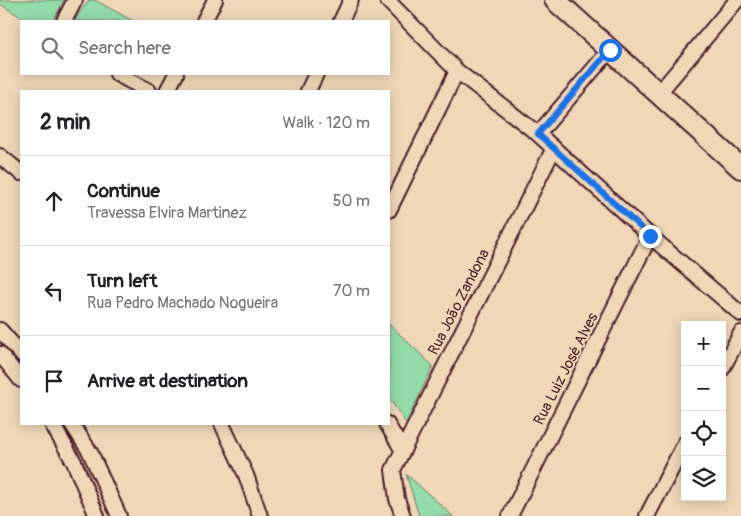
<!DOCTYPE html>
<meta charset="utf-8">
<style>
body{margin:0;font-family:Pangolin,sans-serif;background:#f6f6f6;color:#202124}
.controls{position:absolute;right:15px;bottom:15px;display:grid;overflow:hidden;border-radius:0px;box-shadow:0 2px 12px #0003}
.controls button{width:45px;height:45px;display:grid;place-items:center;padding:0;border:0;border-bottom:1px solid #e0e0e0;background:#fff;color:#202124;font:25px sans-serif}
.stop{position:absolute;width:15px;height:15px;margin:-11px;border:4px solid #1a73e8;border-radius:50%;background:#fff}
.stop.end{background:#1a73e8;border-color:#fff;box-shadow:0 1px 5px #0008}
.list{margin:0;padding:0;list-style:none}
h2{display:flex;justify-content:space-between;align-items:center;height:65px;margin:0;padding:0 20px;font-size:21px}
h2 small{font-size:16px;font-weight:400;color:#757577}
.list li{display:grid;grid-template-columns:32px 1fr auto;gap:15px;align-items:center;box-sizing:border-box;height:90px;padding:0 20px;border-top:1px solid #e0e0e0}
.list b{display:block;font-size:19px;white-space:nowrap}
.list p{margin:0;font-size:16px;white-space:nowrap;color:#757577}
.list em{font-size:16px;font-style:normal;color:#757577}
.icon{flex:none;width:28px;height:28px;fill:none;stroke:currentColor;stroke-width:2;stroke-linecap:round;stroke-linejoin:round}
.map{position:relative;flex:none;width:741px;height:516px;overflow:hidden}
.search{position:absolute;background:#fff;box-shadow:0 2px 12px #0003;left:20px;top:20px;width:370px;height:55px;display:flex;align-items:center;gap:12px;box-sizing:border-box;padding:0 18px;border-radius:0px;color:#757577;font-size:19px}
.panel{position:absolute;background:#fff;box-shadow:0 2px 12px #0003;left:20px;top:90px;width:370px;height:335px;border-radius:0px}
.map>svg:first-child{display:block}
</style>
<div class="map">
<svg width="741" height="516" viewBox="0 0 741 516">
<rect width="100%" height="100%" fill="#f0d7b8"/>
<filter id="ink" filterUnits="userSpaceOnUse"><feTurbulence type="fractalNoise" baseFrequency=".02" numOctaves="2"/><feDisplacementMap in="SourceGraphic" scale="10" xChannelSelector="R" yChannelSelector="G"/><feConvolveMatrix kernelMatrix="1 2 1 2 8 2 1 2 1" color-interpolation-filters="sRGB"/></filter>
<g filter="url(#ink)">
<!-- green -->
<path fill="#93dba9" stroke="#6e7d6a" d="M0,0H64L53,21H27L0,4Z
M89,0H95L133,21H74Z
M389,324L433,366L406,423L389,398Z
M406,474L453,516H419Z"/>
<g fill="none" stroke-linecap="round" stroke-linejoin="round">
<!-- street casing -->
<g stroke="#4a1f2b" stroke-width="18">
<path id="street" d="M387,0L457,71L538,134L650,236L741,314
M64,21L75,0
M204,21L215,0
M341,21L351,0
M117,74L149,91
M167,91L176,74
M308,91L316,74
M659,93L737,0
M538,134L610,50
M0,156L21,173
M389,210L457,71
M0,330L21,354
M0,354L21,380
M722,369L741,333
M52,424L74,462L97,516
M72,424L90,452L119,516
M222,424L246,475L260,516
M387,424L403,451
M403,516L397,499L393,470L554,148
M510,516L650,236
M647,516L685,443"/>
</g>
<!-- secondary casing -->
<g stroke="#4a1f2b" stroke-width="24">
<path id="secondary" d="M555,0L741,168"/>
</g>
<!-- street -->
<use href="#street" stroke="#f0d7b8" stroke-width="14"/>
<!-- secondary -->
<use href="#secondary" stroke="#f0d7b8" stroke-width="20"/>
</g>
</g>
<g fill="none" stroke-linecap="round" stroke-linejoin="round" filter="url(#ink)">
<!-- route -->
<path stroke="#1a73e8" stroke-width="6" d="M610,50L538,134L650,236"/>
</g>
<g text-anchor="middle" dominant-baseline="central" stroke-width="4" stroke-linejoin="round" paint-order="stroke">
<!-- street labels -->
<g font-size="15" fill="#4a1f2b" stroke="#f0d7b8">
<text transform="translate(459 302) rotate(-63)">Rua João Zandona</text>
<text transform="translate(566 369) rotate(-63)">Rua Luiz José Alves</text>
</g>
</g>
</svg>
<div class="controls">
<button>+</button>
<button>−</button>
<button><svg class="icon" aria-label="locate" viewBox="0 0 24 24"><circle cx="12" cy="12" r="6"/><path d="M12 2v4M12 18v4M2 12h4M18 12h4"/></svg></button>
<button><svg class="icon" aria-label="layers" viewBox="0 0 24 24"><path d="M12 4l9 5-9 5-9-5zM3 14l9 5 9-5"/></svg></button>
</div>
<div class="stop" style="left:610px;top:50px"></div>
<div class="stop end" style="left:650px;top:236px"></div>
<div class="search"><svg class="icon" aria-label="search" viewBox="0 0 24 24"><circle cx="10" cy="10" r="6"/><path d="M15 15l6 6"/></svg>Search here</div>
<section class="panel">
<h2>2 min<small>Walk · 120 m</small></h2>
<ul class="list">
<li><svg class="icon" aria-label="ahead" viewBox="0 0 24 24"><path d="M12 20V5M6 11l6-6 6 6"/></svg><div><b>Continue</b><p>Travessa Elvira Martinez</p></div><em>50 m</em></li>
<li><svg class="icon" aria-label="left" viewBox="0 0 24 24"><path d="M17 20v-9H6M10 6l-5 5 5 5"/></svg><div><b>Turn left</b><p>Rua Pedro Machado Nogueira</p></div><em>70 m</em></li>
<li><svg class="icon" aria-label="arrive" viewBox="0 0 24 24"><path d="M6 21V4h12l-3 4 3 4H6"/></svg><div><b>Arrive at destination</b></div></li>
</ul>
</section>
</div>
